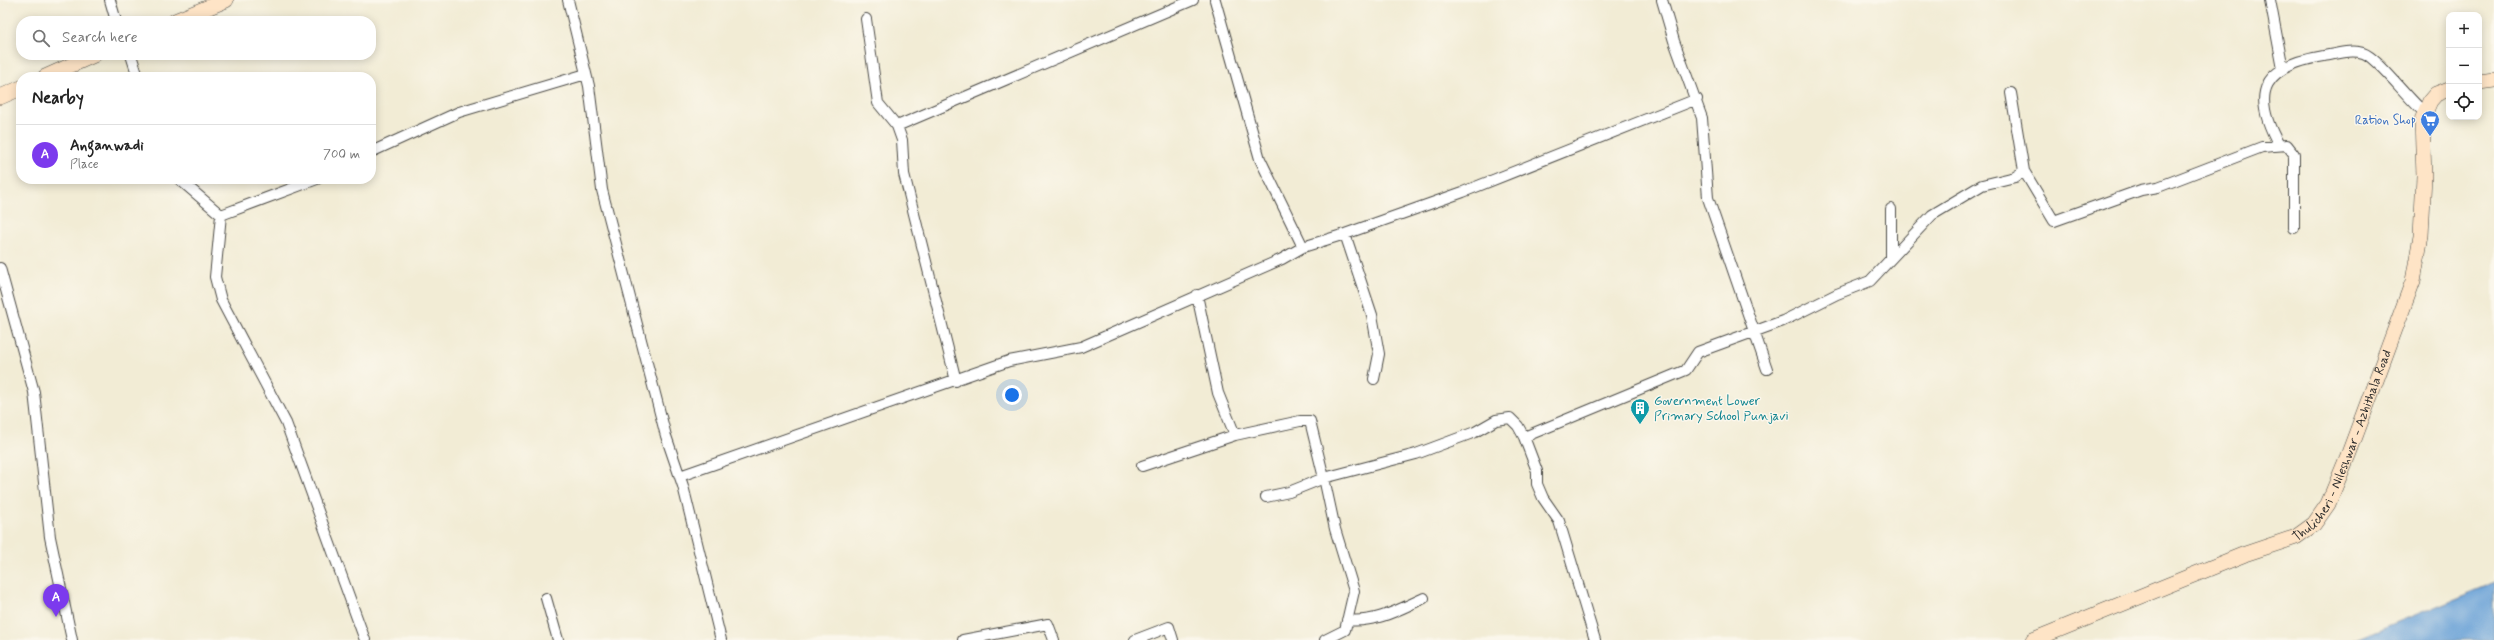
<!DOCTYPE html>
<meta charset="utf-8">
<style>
body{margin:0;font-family:Mynerve,sans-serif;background:#f2f2f2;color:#222}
.controls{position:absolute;right:12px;top:12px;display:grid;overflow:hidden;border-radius:8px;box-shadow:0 2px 10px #0003}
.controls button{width:36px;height:36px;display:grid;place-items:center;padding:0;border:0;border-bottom:1px solid #e0e0e0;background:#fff;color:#222;font:20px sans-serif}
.you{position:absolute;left:1012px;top:395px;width:14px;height:14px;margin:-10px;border:3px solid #fff;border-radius:50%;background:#1a73e8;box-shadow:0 0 0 6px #1a73e833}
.badge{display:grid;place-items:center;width:26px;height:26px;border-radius:50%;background:#7c3aed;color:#fff;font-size:13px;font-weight:700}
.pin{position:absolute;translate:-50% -33px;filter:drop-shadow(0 1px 2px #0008)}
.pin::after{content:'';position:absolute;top:21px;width:14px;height:12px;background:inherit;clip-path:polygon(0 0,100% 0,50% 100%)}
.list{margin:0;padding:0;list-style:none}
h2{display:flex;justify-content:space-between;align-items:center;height:52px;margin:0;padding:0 16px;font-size:17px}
h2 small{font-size:13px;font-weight:400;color:#767676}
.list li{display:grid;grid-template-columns:26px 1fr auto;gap:12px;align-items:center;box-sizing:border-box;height:60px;padding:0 16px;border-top:1px solid #e0e0e0}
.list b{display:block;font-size:15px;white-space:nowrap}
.list p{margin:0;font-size:13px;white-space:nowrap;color:#767676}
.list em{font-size:13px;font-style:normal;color:#767676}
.icon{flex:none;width:22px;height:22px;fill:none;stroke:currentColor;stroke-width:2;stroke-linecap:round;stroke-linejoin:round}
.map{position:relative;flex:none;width:2494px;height:640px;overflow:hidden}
.search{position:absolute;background:#fff;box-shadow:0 2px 10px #0003;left:16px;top:16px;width:360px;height:44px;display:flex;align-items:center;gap:10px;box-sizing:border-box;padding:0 14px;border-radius:16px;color:#767676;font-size:15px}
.panel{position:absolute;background:#fff;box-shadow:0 2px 10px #0003;left:16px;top:72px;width:360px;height:112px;border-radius:16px}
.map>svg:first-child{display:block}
</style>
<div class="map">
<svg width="2494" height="640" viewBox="0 0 2494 640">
<rect width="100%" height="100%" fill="#fbf7ec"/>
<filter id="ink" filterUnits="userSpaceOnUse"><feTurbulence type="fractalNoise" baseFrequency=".025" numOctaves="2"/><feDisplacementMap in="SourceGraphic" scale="8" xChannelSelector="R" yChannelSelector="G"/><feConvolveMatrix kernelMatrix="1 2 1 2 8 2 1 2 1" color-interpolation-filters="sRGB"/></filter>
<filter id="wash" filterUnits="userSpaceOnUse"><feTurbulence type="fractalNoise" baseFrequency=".012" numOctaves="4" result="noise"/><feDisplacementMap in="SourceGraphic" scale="16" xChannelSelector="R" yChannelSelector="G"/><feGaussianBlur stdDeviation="0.9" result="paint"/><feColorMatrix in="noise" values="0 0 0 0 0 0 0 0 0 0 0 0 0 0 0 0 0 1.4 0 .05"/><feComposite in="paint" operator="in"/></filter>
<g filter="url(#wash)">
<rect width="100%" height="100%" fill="#f2ecd5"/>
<!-- water -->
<path fill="#69a1d7" stroke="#4a6681" d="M2494,583V640H2353Z"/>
</g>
<g filter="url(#ink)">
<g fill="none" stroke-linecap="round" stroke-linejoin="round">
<!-- street casing -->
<g stroke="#494844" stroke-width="12">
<path id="street" d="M110,0L116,21
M568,0L589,86L602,190L666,436L683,486L721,640
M1215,0L1260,159L1303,247
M1662,0L1674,41L1702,118L1708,198L1767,369
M2270,0L2283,69
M866,19L878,103L897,126
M131,55L138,77
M2279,145C2249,91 2264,66 2324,56C2337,54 2351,49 2363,53C2377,57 2409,100 2424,112
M371,152L459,112L586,74
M2024,171L2054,221L2141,190L2158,187L2262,147L2287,145L2294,154V228
M179,179L221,215
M1891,209V257
M221,215L215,277L221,300L286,423L365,640
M221,215L317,179
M1345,234L1372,315L1379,354L1374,379
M0,268L34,392L50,537L72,640
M1197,295L1218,393L1235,435
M956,381L904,174L902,140L897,126L1193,0
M1524,437L1686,370L1698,352L1783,321L1837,294L1870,281L1932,215L1982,185L2015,177L2024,171L2011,93
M1142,466L1235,435L1300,421H1310L1324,478L1289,492L1266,497
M680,476L1009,361L1081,347L1282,259L1303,247L1345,234L1463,192L1697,99
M546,598L558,640
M1347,620C1376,623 1398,610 1424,598
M963,640L1048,624L1054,640
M1135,640L1169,627L1173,640
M1325,640L1345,630L1354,591L1335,529L1324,478L1416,454L1475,432L1496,420L1510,418L1518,426L1524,437L1537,471V484L1543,498L1559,521L1595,640"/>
</g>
<!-- secondary casing -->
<g stroke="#494844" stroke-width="16">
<g id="secondary">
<path d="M175,21L226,0"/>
<path d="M45,77L94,55"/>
<path d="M2479,82L2494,80"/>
<path d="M0,97L21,88"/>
<path id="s1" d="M2033,640L2245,554L2296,537L2314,524L2328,504L2349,453L2413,281L2421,236L2424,176L2422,120L2430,101L2436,94L2449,89"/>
</g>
</g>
<!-- street -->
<use href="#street" stroke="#fff" stroke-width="10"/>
<!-- secondary -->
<use href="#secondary" stroke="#fee4c6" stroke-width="15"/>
</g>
</g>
<!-- icons -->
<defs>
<g id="supermarket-pin" transform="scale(1)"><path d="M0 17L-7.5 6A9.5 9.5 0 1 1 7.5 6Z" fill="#3f7fe0" stroke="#fbf7ec"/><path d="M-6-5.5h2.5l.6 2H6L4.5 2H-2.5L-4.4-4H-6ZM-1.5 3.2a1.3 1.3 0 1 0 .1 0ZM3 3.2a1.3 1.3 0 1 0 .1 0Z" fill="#fff"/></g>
<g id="building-pin" transform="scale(1)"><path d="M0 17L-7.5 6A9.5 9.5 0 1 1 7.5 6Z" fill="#0f9aa8" stroke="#fbf7ec"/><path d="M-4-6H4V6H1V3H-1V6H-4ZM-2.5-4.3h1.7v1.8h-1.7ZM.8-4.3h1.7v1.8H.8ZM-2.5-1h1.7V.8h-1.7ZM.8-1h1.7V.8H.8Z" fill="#fff"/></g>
</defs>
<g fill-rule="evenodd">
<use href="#supermarket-pin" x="2430" y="120"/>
<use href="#building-pin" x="1640" y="408"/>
</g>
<g text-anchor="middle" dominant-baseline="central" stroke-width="3" stroke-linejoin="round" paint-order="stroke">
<!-- shop labels -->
<g font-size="13" fill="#366cbe" stroke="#fbf7ec" text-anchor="end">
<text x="2416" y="120">Ration Shop</text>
</g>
<!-- culture labels -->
<g font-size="13" fill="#0d838f" stroke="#fbf7ec" text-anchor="start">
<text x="1654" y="401">Government Lower<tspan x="1654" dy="15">Primary School Punjavi</tspan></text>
</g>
<!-- street labels -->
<g font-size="13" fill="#2b2b2b" stroke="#fbf7ec">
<text stroke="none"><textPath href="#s1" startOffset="387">Thulicheri - Nileshwar - Azhithala Road</textPath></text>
</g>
</g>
</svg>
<div class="controls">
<button>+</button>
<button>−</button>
<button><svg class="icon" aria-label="locate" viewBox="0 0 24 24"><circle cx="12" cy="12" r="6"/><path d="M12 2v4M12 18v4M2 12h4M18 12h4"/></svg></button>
</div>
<div class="you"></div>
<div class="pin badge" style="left:56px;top:617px">A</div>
<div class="search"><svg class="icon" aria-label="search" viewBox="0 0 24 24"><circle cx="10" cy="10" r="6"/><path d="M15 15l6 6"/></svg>Search here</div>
<section class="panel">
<h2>Nearby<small></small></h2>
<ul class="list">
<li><span class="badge">A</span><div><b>Anganwadi</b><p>Place</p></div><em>700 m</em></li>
</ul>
</section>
</div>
